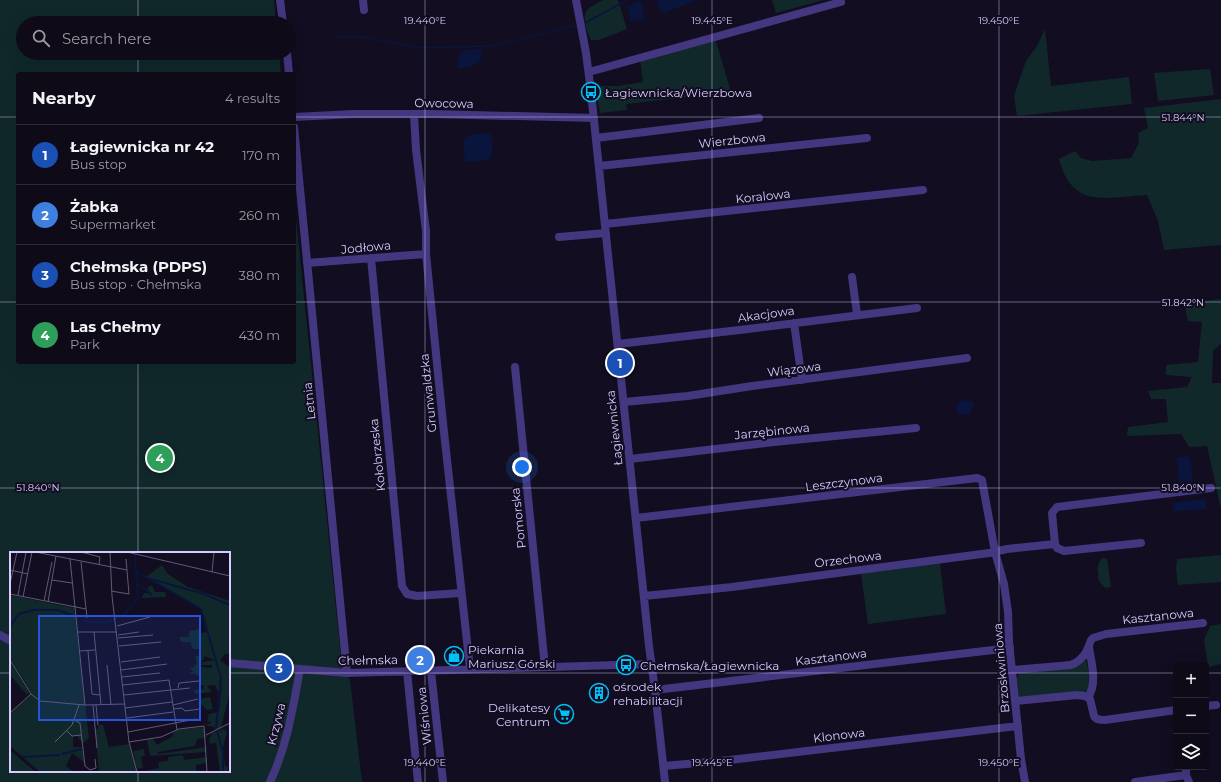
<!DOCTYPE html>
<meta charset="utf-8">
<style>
body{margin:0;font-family:Montserrat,sans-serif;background:#1c1825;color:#f1f3f6}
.controls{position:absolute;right:12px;bottom:12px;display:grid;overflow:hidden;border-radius:4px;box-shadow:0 4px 16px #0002}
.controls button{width:36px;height:36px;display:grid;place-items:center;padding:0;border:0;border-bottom:1px solid #2e2b37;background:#0e0a18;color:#f1f3f6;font:20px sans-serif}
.you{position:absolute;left:522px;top:467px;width:14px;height:14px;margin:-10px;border:3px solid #fff;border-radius:50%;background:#1a73e8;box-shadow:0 0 0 6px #1a73e833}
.badge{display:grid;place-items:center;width:26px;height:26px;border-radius:50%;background:#0f766e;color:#fff;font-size:13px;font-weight:700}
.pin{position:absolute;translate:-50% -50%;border:2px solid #fff;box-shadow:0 1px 4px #0006}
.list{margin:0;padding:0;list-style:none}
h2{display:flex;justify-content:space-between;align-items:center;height:52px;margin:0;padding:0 16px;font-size:17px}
h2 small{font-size:13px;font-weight:400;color:#9b9aa2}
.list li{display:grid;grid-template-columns:26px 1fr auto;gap:12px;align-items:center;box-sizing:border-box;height:60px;padding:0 16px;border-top:1px solid #2e2b37}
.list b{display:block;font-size:15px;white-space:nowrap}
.list p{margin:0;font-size:13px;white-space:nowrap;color:#9b9aa2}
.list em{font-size:13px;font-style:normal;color:#9b9aa2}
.icon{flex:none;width:22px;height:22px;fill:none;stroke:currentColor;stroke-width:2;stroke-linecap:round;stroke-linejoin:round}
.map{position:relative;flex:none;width:1221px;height:782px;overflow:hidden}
.search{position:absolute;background:#0e0a18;box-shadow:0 4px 16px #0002;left:16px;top:16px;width:280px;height:44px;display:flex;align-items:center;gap:10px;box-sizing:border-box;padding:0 14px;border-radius:22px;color:#9b9aa2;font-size:15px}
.panel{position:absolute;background:#0e0a18;box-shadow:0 4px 16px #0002;left:16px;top:72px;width:280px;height:292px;border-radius:4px}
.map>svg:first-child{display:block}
</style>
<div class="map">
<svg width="1221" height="782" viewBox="0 0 1221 782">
<rect width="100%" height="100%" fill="#120d20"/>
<!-- green -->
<path fill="#10282a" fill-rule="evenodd" d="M0,0H274L276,23H23V53H279L281,74H18V362H294V199L342,667L350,680L362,782H0ZM11,553H229V771H11Z
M603,0H618L627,29L599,40H591C587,31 580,16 589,8C593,5 598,3 603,0Z
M772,0H824L776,13Z
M1045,29L1051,86L1129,77L1132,104L1017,116L1014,96L1020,78L1026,61L1037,46Z
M716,41L731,92L626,104L627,110L600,113L595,86H618L643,82L640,59Z
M1210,69L1214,95L1158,101L1154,73Z
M1221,99V245L1164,250L1158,221L1147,195C1107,197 1072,210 1059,159L1075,151L1081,158L1092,161L1131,158L1139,143L1138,133L1148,128L1144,108Z
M1221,299V344L1213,351L1212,383H1221V509L1207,446L1189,447L1181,434L1127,436L1128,427L1168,422L1166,399H1151L1148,391L1187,387L1192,377L1166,375V365L1198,362L1202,322L1188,321L1184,303Z
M1221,555V582L1178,585L1176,569L1177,559Z
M1103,558L1107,559L1111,587L1106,588C1103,586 1099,582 1098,577C1098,573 1099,572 1097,568L1101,559Z
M940,563L946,614L868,624L861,574Z
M1221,624V664L1208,667L1204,640L1210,626Z
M1085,658C1088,664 1091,682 1089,687C1088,691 1085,692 1082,693L1018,698C1016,687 1014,680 1021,671Z"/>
<!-- water -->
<path fill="#09153d" d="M657,0H697L666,12L663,13L660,10Z
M639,1L642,2L644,19L631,22L627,7Z
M481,49L482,50C483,61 475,67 464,68C462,68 460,69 458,67C457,65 457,63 458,61C459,56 460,53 464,50Z
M489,133C494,139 493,152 490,159L472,162L465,161L463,140C469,133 480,134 489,133Z
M964,400L972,401L974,404L972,410L969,414L961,415L957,413C955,407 958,402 964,400Z
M1187,456L1190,457L1193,481L1180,483L1179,482L1177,459L1179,457Z
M1203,499H1205L1207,509L1179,511H1173V503L1177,502Z"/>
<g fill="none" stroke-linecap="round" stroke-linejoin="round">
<!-- stream -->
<path stroke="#09153d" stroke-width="1.5" d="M583,23L587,22L627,0
M333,37H364L420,48L491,46L578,25"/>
<!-- minor -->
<path stroke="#43377f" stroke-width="8" d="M280,0L283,23
M363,0L364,10
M576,0L586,53L591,92L649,646L655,690L665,782
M287,53L289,74
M589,72L841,2
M414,114L416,150L426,231V254L443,423L470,669
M294,117L354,114H434L594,118
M294,127L347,673
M596,138L759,118
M599,166L867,138
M605,224L923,190
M559,237L606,233
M371,258L402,586L407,594L417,596L461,593
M307,263L426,254
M852,277L857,314
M794,323L802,380
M618,344L748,329L917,308
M515,367L545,667
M624,402L688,396L752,386L967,358
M630,459L774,442L916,428
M636,518L977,478L982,480L995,552L1004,584L1008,612L1009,642L1021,759L1025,782
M1055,544L1052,513L1057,507L1211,488
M644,596L732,587L989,553L1007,549L1055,544L1057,548L1064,551L1141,543
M0,635L11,641
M229,663L347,673L651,664
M1012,670L1071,665C1083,660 1087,652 1091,640L1093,638L1106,634L1203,623
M407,671L418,782
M431,671L443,782
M655,690L1010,648
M1088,697C1098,683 1091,662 1089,647
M1015,701L1077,695L1085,696L1090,699L1094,716C1096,720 1100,720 1105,720L1176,710
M1206,706L1216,705
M664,766L730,760L1018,726
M1186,767V775L1189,782
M270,782C287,746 293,708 300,669
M1135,782L1186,775"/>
</g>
<!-- ticks -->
<path fill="none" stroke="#d8cbff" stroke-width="1" stroke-opacity="0.45" d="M138,0V23M425,0V782M712,0V782M999,0V782M138,53V74M0,117H18M294,117H1221M0,302H18M294,302H1221M138,362V553M0,488H1221M0,673H11M229,673H1176M1206,673H1221M138,771V782"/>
<!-- icons -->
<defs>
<g id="bus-ring" transform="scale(1)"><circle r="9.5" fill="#120d20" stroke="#00c0f6" stroke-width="1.5"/><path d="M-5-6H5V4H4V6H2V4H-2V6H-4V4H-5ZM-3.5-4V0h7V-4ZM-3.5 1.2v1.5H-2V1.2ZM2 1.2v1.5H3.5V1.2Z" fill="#00c0f6"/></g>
<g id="shop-ring" transform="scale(1)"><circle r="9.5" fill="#120d20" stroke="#00c0f6" stroke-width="1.5"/><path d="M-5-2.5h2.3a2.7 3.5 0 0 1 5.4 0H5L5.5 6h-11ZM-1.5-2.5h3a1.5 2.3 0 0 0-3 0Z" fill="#00c0f6"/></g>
<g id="building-ring" transform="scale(1)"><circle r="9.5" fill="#120d20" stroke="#00c0f6" stroke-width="1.5"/><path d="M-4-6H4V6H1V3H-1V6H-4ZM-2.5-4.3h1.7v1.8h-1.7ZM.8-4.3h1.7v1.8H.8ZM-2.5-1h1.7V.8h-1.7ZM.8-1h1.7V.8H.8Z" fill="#00c0f6"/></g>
<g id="supermarket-ring" transform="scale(1)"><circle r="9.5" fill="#120d20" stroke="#00c0f6" stroke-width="1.5"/><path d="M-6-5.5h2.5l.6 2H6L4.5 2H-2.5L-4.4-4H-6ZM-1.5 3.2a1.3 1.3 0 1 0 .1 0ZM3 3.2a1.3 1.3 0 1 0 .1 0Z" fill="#00c0f6"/></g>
</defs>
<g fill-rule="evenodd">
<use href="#bus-ring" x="591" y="92"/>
<use href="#shop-ring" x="454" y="656"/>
<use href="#bus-ring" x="626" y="665"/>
<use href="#building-ring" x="599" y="693"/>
<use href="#supermarket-ring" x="564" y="714"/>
</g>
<g text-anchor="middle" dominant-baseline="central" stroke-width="4" stroke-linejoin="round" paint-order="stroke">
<!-- poi labels -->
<g font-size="12" fill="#d8cbff" stroke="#120d20" text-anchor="start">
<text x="605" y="92">Łagiewnicka/Wierzbowa</text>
<text x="468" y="649">Piekarnia<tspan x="468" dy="14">Mariusz Górski</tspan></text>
<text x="640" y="665">Chełmska/Łagiewnicka</text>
<text x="613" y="686">ośrodek<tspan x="613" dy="14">rehabilitacji</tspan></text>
<text x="550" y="707" text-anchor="end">Delikatesy<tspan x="550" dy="14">Centrum</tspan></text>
</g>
<!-- street labels -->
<g font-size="12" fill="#d8cbff" stroke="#120d20">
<text transform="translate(444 103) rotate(1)">Owocowa</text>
<text transform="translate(732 140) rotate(-6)">Wierzbowa</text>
<text transform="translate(763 196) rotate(-6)">Koralowa</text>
<text transform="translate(366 247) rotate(-5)">Jodłowa</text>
<text transform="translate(766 314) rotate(-8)">Akacjowa</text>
<text transform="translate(794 369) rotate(-7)">Wiązowa</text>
<text transform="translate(428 393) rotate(-96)">Grunwaldzka</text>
<text transform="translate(309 401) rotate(-96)">Letnia</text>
<text transform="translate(614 428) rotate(-96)">Łagiewnicka</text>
<text transform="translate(772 431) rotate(-6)">Jarzębinowa</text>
<text transform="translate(377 455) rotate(-96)">Kołobrzeska</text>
<text transform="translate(844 482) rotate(-7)">Leszczynowa</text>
<text transform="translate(518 518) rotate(-96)">Pomorska</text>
<text transform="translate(848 559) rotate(-7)">Orzechowa</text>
<text transform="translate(1158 616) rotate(-6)">Kasztanowa</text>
<text transform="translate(831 657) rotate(-7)">Kasztanowa</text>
<text transform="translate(368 660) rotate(-1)">Chełmska</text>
<text transform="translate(1001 668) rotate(-95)">Brzoskwiniowa</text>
<text transform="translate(424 716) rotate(-96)">Wiśniowa</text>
<text transform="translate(276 724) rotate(-76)">Krzywa</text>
<text transform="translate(839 735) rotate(-7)">Klonowa</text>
</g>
</g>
<!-- overview -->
<g transform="translate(10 552)">
<rect width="220" height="220" fill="#120d20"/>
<path d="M152,13L158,22L178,35L220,49V102H215L210,108L220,116V139L211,175L206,178L204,175L194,173L202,171L197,169L199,162L209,160L212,133L209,142L205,133L197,134L202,140L185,142L184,138L193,137L194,134L191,133L188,123L178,121L183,120L180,116L186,115L183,114L187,112L185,104H191L189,99L193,97H183L180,90H171L169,85H178L180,79L190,77L191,81L196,80L191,57L136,25ZM195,104L205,108L193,110L191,113H202V116L189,115ZM142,33L145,40H155L156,45L131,46L134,41L141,42L137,36ZM0,43L64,56L79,186L73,191L67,184H63V195H72L74,210L62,201L56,214L64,220H30L0,194V162L22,142L0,106ZM0,109L19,141L17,143L0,123ZM200,145L203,157L197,158L191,152L188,153L189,147ZM88,173H93L99,195L119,192L127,220H89L85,177H88ZM194,175L196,186L187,187L185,194L148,200V202L197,195L196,200L140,204L137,188L143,187L147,193L163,184V181L167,178ZM211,177L217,179L213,196L215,214L218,215L217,220H210L206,191L200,192L199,188L202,181L210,178L212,182ZM134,197L135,204L131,205L133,216L127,217L123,199ZM0,198L16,212L26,220H0ZM173,203L174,208L197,205V211L186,213V220H130L149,216L148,210L158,209V205Z" fill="#10282a" fill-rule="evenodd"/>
<path fill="none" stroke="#09153d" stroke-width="2" d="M125,2L126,20L136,25M136,25L191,57L211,126L206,176M137,26L194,42L220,53M128,31L142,43M73,69L94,71L114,63L128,46L126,20M0,74L9,62L24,58H48L64,64M207,179L213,200V220M52,202L72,197M12,205L50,203"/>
<path fill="none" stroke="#615979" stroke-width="1" d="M25,0L117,18M71,0L90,5L89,13M100,0L102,44L119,190L151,185L169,177L194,174L197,220M117,0L220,24M60,7L75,153M71,10L77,66M0,18L18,22M202,20L204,0M42,28L62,31M0,32L7,0M101,39L119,42L116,7M0,42L76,57M8,43L16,0M13,45L22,0M34,49L42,10M38,50L46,4M107,74L140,65M68,80H107M84,80L91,153M108,83L129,80M108,86L143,83M109,94L151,90M70,99L85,98M78,99L82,142L90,143M0,108L21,142L30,149L75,153L115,152M111,110L150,105M97,113L101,153M111,118L157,112M112,125L150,121M113,133L159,128L167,178M168,136L169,131L189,129M114,143L180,136M83,153L87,196M86,153L88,173M163,153L188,147M115,156L162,150M163,157L172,156L175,159L190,157M0,161L21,142M117,166L163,160M64,168L70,171L75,214L80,218L86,216L85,207M57,179L62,184L71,183M118,180L186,167M196,183L220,171M45,190L62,173L69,153M119,190L127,220"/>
<path fill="#2654da" fill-opacity="0.15" stroke="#2654da" stroke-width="2" d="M29,64H190V168H29Z"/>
<rect width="220" height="220" fill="none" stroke="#d8cbff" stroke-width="2"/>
</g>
<g font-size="10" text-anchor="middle" fill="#d8cbff" stroke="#120d20" stroke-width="4" stroke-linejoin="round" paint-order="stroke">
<text x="425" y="24">19.440°E</text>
<text x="712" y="24">19.445°E</text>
<text x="999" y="24">19.450°E</text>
<text x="1183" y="121">51.844°N</text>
<text x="1183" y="306">51.842°N</text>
<text x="38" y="491">51.840°N</text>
<text x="1183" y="491">51.840°N</text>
<text x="425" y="766">19.440°E</text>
<text x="712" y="766">19.445°E</text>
<text x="999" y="766">19.450°E</text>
</g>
</svg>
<div class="controls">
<button>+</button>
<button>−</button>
<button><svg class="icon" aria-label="layers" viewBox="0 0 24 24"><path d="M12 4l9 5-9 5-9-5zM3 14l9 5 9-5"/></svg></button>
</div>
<div class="you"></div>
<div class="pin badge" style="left:620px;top:363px;background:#1a4fb4">1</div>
<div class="pin badge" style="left:420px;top:660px;background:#3f7fe0">2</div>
<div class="pin badge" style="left:279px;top:668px;background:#1a4fb4">3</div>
<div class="pin badge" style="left:160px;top:458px;background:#2e9e5b">4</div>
<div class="search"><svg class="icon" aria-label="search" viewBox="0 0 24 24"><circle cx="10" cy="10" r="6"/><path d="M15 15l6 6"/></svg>Search here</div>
<section class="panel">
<h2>Nearby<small>4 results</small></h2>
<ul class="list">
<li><span class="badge" style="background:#1a4fb4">1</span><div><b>Łagiewnicka nr 42</b><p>Bus stop</p></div><em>170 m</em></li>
<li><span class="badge" style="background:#3f7fe0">2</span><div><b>Żabka</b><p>Supermarket</p></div><em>260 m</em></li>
<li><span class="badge" style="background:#1a4fb4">3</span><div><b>Chełmska (PDPS)</b><p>Bus stop · Chełmska</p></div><em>380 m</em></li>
<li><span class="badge" style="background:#2e9e5b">4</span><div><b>Las Chełmy</b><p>Park</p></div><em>430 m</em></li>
</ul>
</section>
</div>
